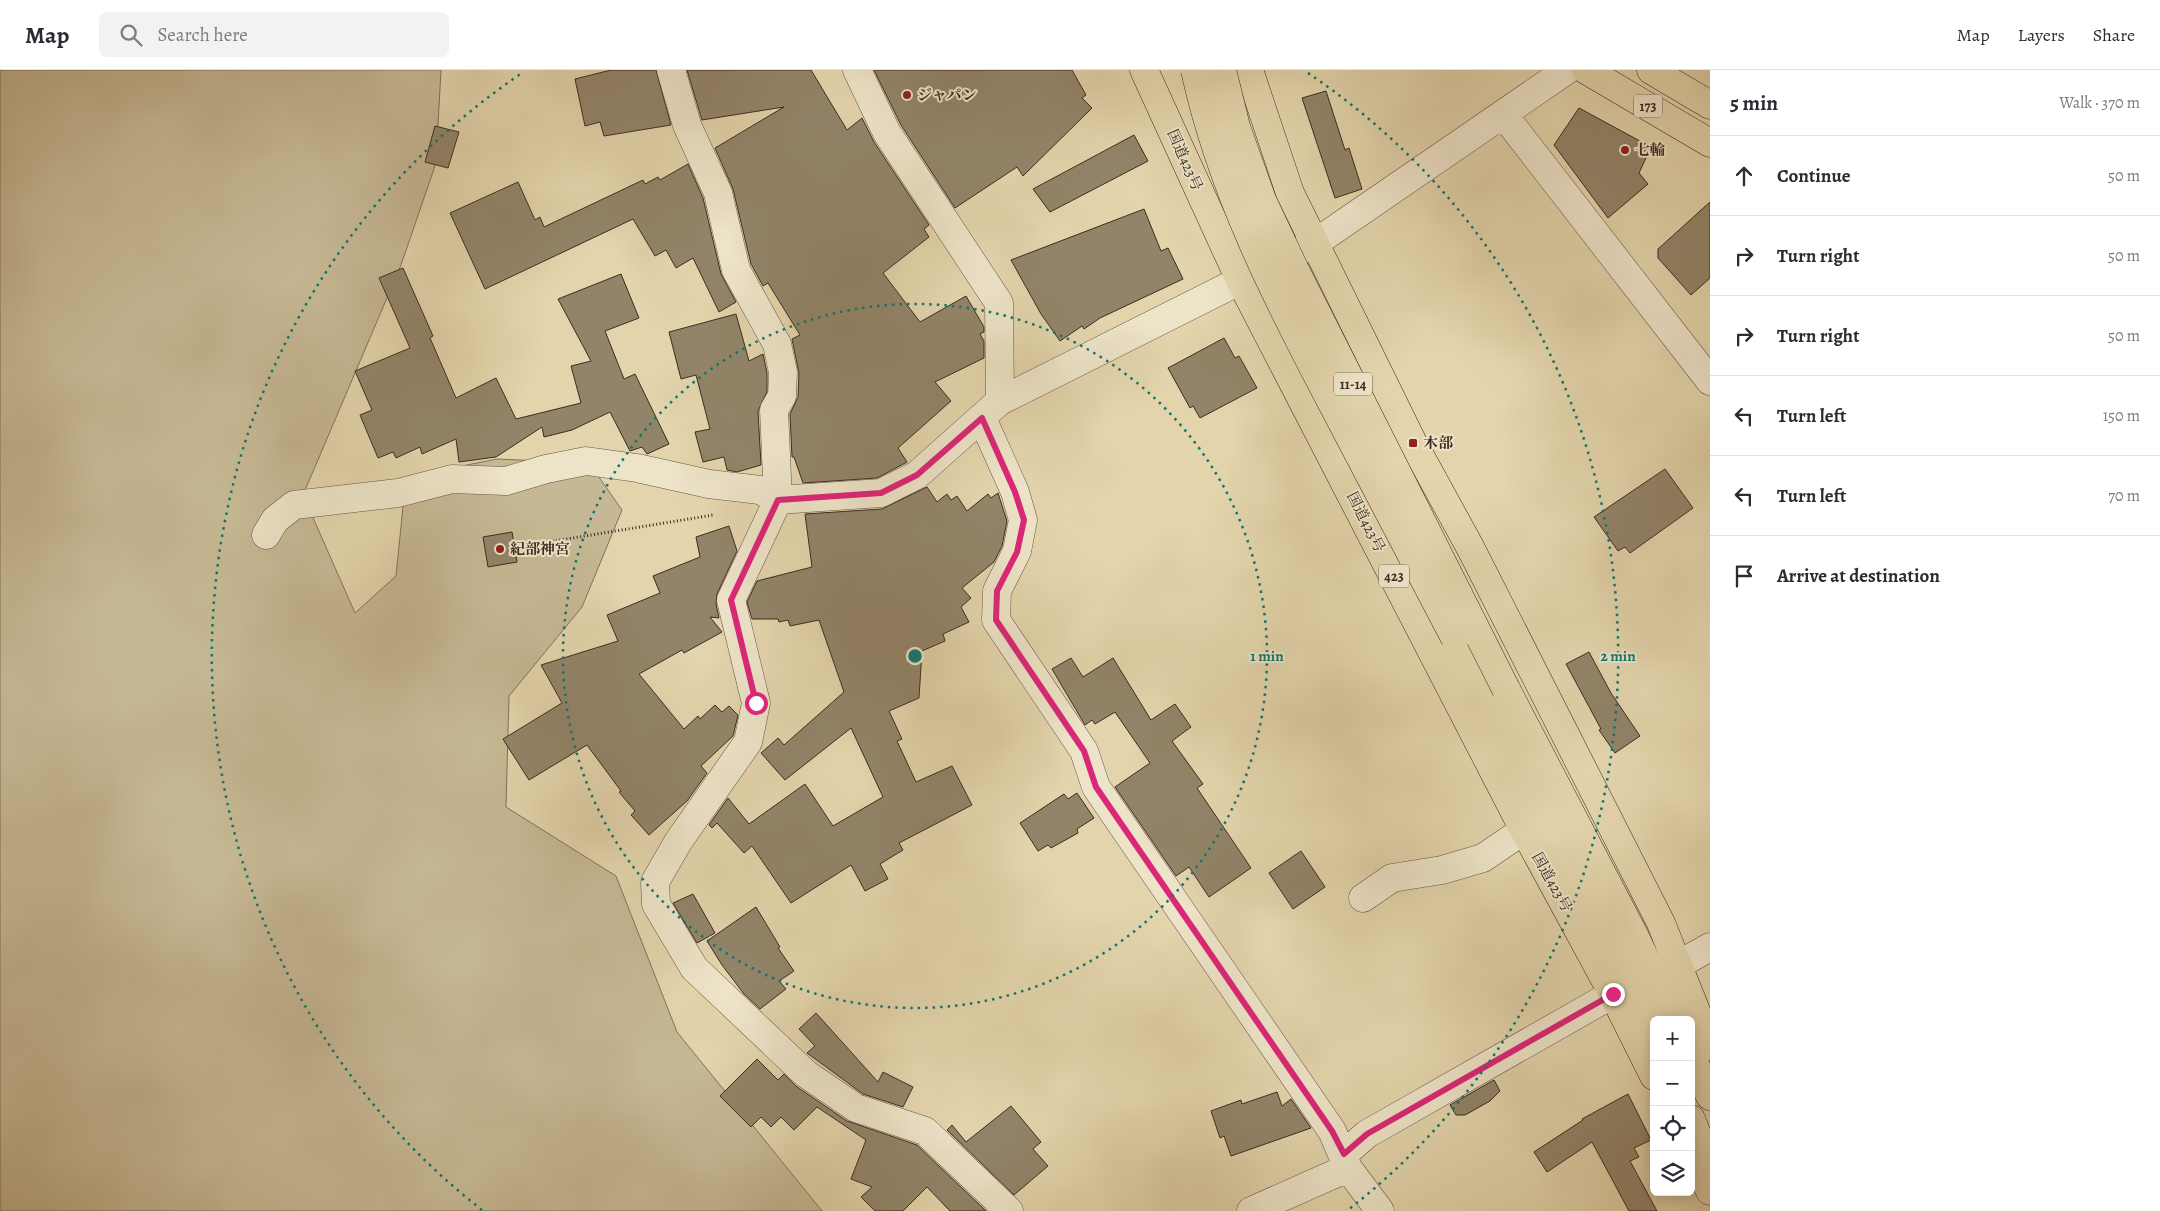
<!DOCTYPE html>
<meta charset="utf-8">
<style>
body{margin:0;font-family:Alegreya,"Noto Serif JP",serif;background:#f2f2f3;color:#2b2b33}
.controls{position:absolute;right:15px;bottom:15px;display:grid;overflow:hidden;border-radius:8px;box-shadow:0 2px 12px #0003}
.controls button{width:45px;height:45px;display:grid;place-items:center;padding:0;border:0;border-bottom:1px solid #e1e1e2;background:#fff;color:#2b2b33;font:25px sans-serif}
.stop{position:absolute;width:15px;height:15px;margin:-11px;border:4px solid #db2777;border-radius:50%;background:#fff}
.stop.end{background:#db2777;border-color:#fff;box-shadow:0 1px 5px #0008}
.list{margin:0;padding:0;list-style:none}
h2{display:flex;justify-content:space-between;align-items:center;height:65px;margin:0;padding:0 20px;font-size:21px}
h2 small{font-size:16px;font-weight:400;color:#7c7c81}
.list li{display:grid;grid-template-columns:32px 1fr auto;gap:15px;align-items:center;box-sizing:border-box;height:80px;padding:0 20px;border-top:1px solid #e1e1e2}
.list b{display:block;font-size:19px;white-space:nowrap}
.list em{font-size:16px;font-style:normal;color:#7c7c81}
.icon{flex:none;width:28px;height:28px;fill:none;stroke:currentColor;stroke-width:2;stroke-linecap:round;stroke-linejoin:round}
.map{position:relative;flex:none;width:1710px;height:1141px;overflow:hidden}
header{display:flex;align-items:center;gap:30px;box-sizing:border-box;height:70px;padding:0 25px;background:#fff;border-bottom:1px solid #e1e1e2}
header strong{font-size:24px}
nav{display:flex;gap:28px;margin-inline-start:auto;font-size:18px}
.search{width:350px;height:45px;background:#f2f2f3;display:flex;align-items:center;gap:12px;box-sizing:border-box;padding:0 18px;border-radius:8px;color:#7c7c81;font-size:19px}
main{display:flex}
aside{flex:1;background:#fff}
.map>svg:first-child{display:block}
</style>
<header>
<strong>Map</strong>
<div class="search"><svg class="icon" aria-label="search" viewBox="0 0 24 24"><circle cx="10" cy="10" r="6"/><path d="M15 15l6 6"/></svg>Search here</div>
<nav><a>Map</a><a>Layers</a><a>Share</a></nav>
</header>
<main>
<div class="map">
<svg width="1710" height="1141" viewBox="0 0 1710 1141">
<rect width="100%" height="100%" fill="#e3d4ab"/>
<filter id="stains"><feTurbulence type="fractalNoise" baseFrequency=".004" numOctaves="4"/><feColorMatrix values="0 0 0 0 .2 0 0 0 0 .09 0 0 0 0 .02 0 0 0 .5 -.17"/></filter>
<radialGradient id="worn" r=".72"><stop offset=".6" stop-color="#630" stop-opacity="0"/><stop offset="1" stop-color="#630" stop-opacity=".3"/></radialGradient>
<!-- green -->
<path fill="#c6b894" stroke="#80725b" d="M0,0H441L436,93L401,195L303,425L355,543L396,506L406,407L497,389L589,393L622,440L582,537L509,626L506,737L616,806L677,962L822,1141H0Z"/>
<!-- building -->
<path fill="#928469" stroke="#3a2d22" d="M611,0H656L671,55L604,66L600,52L585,56L575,9Z
M687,0H811L847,60L862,48L874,72L929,155L924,159L929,167L883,203L920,252L966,226L984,257V262L980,264L984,271V288L935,312L951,331L898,378L907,392L877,408L803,413L794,387H792L790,344L798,327L799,303L792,269L800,265L768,213L763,216L751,194L733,119L715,78L784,37L702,50Z
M874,0H1072L1086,25L1082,28L1092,38L1023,106L1017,97L955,138L901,55Z
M1326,21L1345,80L1349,78L1362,119L1335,128L1302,28Z
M1579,38L1651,77L1639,103L1648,114L1608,148L1554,75Z
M435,56L459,62L448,98L425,92Z
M1134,65L1148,91L1050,142L1033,119Z
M688,94L703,128L721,204L736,232L719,242L693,188L676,198L666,180L655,186L633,149L485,219L450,143L518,112L535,150L540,147L544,157L643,110L645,114L658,107L660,110Z
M1710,132V208L1691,225L1658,188V179Z
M1144,139L1161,181L1168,178L1183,209L1100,248L1084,259L1082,256L1060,271L1041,244L1011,190Z
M403,198L433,266L430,268L456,328L496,308L516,349L581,333L571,296L591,291L558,229L621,204L639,248L605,261L624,309L635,304L669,374L647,384L642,377L630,381L610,342L572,360L544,367L542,357L496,387L459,392L456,369L422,384L420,377L396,388L393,382L378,388L360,345L372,340L355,301L410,278L379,208Z
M736,244L749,291L763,284L767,303V322L758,341L761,395L737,402L727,400L724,387L703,392L695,362L710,359L696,305L681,309L669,262Z
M1224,268L1235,288L1239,286L1257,318L1200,348L1193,336L1190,338L1168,298Z
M1665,399L1693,438L1630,483L1625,477L1618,481L1594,447Z
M927,417L937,432L947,424L951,430L957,426L967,441L988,424L991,428L998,423L1007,451L1002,476L994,492L962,518L971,528L961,537L969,552L943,564L945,571L922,581L919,628L889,641L902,669L897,671L916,712L952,696L972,735L899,773L903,780L880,794L888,809L865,821L851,795L791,833L752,776L744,783L717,753L712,758L709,755L728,728L749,754L805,714L833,756L883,727L851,658L785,710L761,683L778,668L784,675L844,622L819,550L790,556L788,550L779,552L778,549H752L747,532L757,511L812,497L805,444L882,439Z
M729,456L737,481L717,524L716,534L719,548L710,547L722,562L684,583L682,580L639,604L684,659L698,646L700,649L715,635L722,642L729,636L738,645L733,666L701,696L707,703L687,731L649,765L631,745L635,741L619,722L621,721L587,675L529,710L503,669L562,633L541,595L618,571L607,545L660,523L653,506L700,487L696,467Z
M512,462L517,492L488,497L483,467Z
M1589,582L1611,623L1640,666L1615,683L1599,660L1601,659L1566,594Z
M1071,588L1083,607L1113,588L1151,650L1175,634L1191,657L1172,671L1203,714L1197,718L1251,798L1209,827L1189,797L1176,806L1115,717L1150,693L1115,642L1095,654L1092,650L1085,655L1052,599Z
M1077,723L1094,748L1077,759L1078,763L1051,778L1048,775L1038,781L1020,753L1064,724L1068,729Z
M1301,781L1325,817L1293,839L1269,803Z
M693,824L715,863L697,873L673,833Z
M756,837L780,877L778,878L794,901L779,911L786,919L760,939L744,924L722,895L707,871Z
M816,943L878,1012L883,1002L913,1017L903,1037L863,1024L807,983L815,976L799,959Z
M757,989L778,1010L784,1004L797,1017L847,1051L917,1075L986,1141H950L927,1117L903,1141H875L861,1127L872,1117L851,1109L866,1070L817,1037L794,1060L781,1047L771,1057L761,1047L751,1057L720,1026Z
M1494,1010L1500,1021L1490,1031L1465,1045H1456L1450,1035Z
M1277,1022L1282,1036L1291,1029L1311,1058L1231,1086L1224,1066L1220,1068L1211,1041L1241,1030L1242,1034Z
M1628,1024L1651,1070L1634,1078L1639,1087L1630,1091L1657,1141H1629L1592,1072L1547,1102L1534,1082L1583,1050L1582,1049Z
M1011,1036L1041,1072L1033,1079L1048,1096L1014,1125L947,1060L952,1055L966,1072Z"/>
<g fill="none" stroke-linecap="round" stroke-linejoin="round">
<!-- minor casing -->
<g stroke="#645744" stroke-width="29">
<path id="minor" d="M671,0L687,55L718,123L736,200L777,274L783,302L782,326L774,340L778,430
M857,0L887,63L999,233L1000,331
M1503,44L1710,311
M982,348L1015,422L1023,450L1017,481L997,521L996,550L1084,681L1096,717L1332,1061L1348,1098L1380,1141
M266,465L275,450L294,435L398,423L452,409L506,411L546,399L586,391L637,398L709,414L760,420L778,430
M1363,828L1392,808L1442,800L1483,788L1524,760
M1678,895L1710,877
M1344,1084L1367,1064L1613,924
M1009,1141L925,1061L856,1038L806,1004L694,898L656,834L655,812L678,772L748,672L756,633L731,530L778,430L881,423L917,405L1000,331L1315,173L1567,0
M1251,1141L1348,1098"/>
</g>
<!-- trunk casing -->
<g stroke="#3a2d22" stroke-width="29">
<path id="trunk" d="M1144,0L1240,210L1524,760L1613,924L1654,1006
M1249,0L1290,123L1413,373L1470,477L1661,853L1710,976
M1586,0L1710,73
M1691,1082L1710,1121"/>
</g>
<!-- motorway casing -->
<g stroke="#3a2d22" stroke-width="29">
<path id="motorway" d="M1651,0L1710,35
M1455,568L1654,958
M1506,619L1635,867L1674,950
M1691,986L1710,1026
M1691,1049L1710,1097"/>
</g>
<!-- path -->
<path stroke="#3a2d22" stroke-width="3" stroke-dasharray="1 2.5" stroke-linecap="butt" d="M518,477L713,445"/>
<!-- minor -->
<use href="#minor" stroke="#ede3c8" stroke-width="28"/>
<!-- trunk -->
<use href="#trunk" stroke="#e3d4ab" stroke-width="28"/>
<!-- motorway -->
<use href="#motorway" stroke="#e3d4ab" stroke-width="28"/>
<!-- motorway-bridge casing -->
<g stroke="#3a2d22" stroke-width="29" stroke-linecap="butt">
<path id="motorway-bridge" d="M1195,0C1221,120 1277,229 1334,337C1374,414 1415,491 1455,568
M1222,0L1236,57L1262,130L1295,200L1506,619"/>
</g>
<!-- motorway-bridge -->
<use href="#motorway-bridge" stroke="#e3d4ab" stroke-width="28"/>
</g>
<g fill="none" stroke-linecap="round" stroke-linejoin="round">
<!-- route -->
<path stroke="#db2777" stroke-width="6" d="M756,633L731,530L778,430L881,423L917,405L982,348L1015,422L1024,450L1017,482L997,521L996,550L1084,681L1096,717L1332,1061L1344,1084L1367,1064L1613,924"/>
</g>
<!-- distance rings -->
<g fill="none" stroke="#0f766e" stroke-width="2.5" stroke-dasharray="2.5 5">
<circle cx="915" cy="586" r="352"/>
<path d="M482 1140A703 703 0 0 1 522 3M1308 3A703 703 0 0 1 1348 1140"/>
</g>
<!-- markers -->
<g fill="#8f2418" stroke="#ede3c8" stroke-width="2">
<circle cx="907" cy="25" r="5"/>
<circle cx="1625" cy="80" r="5"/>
<rect x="1408" y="368" width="10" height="10" rx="2.5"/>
<circle cx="500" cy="479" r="5"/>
</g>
<g text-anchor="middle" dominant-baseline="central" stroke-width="4" stroke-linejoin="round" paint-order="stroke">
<!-- shield labels -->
<g fill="#ede3c8" stroke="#706454" stroke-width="1">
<rect x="1634" y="24.5" width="28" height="23" rx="4"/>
<rect x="1334" y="302.5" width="38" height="23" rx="4"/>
<rect x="1379" y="494.5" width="30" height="23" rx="4"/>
</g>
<g font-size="14" font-weight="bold" fill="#3a2d22">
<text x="1648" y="36">173</text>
<text x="1353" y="314">11-14</text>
<text x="1394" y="506">423</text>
</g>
<!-- poi labels -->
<g font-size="15" font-weight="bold" fill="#3a2d22" stroke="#ede3c8" text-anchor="start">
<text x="917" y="25">ジャパン</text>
<text x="1635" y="80">七輪</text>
<text x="1423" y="373">木部</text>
<text x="510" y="479">紀部神宮</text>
</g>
<!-- street labels -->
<g font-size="15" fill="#3a2d22" stroke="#ede3c8">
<text transform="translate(1185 90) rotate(66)">国道423号</text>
<text transform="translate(1366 452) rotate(63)">国道423号</text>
<text transform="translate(1552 812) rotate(61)">国道423号</text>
</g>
</g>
<circle cx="915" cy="586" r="8" fill="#0f766e" stroke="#ede3c8" stroke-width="2.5"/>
<g font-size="15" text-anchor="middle" font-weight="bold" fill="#0f766e" stroke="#ede3c8" stroke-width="4" stroke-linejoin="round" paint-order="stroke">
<text x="1267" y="591">1 min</text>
<text x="1618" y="591">2 min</text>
</g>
<rect width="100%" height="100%" filter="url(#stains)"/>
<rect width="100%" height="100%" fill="url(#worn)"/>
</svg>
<div class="controls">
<button>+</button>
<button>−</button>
<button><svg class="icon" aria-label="locate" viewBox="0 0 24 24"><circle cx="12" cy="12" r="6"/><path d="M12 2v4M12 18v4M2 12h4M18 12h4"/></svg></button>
<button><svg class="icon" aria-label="layers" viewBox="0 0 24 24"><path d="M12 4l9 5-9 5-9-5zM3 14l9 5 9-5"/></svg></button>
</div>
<div class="stop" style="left:756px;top:633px"></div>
<div class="stop end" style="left:1613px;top:924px"></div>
</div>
<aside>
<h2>5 min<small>Walk · 370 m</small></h2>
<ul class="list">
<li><svg class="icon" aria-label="ahead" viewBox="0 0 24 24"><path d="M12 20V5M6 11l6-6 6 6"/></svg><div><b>Continue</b></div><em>50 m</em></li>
<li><svg class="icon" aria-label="right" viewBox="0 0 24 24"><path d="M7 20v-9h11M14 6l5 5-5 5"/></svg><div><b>Turn right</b></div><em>50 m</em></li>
<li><svg class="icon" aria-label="right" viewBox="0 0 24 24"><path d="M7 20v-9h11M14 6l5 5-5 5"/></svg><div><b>Turn right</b></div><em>50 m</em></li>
<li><svg class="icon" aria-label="left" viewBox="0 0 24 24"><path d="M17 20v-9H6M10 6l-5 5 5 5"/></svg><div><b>Turn left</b></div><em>150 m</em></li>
<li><svg class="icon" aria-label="left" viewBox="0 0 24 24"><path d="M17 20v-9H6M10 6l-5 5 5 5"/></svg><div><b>Turn left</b></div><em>70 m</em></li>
<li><svg class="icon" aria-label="arrive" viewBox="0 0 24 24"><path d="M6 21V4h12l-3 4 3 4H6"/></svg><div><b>Arrive at destination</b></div></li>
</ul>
</aside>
</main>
